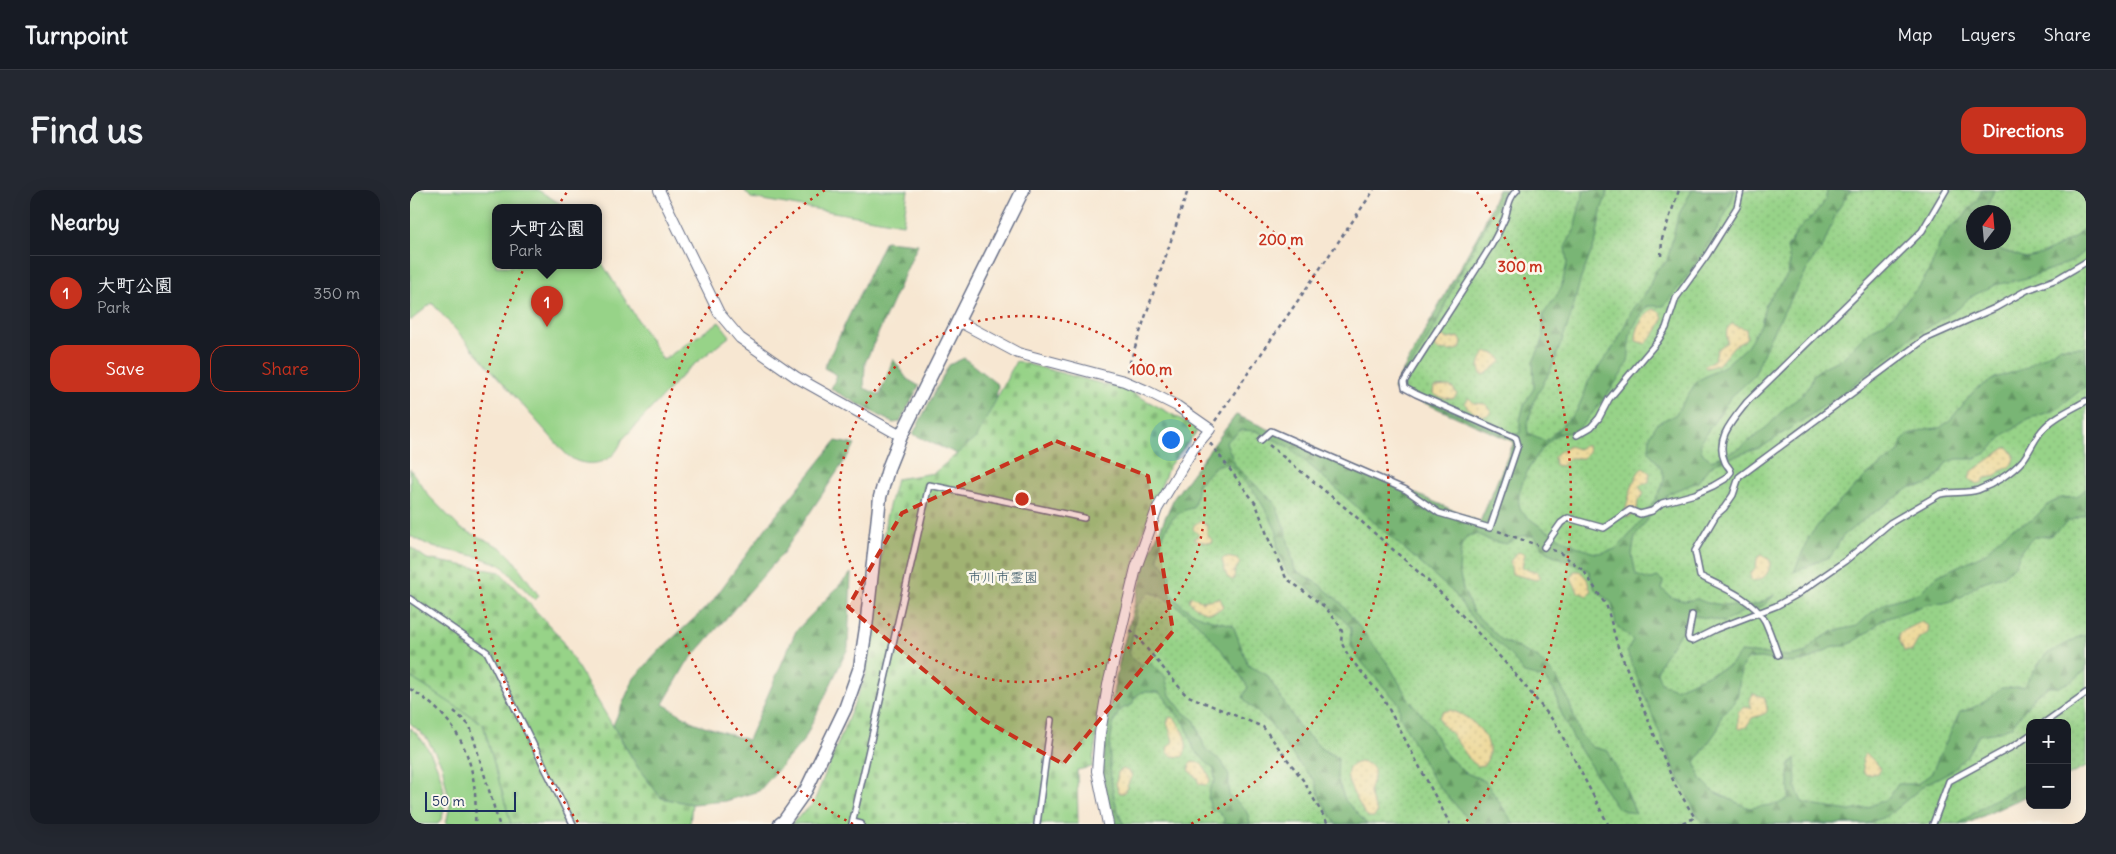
<!DOCTYPE html>
<meta charset="utf-8">
<style>
body{margin:0;font-family:Delius,"Klee One",sans-serif;background:#242831;color:#f1f3f6}
.controls{position:absolute;right:15px;bottom:15px;display:grid;overflow:hidden;border-radius:10px;box-shadow:0 5px 20px #0002}
.controls button{width:45px;height:45px;display:grid;place-items:center;padding:0;border:0;border-bottom:1px solid #363941;background:#171b24;color:#f1f3f6;font:25px sans-serif}
.compass{position:absolute;left:1556px;top:15px;width:45px;height:45px;border-radius:50%;background:#171b24;box-shadow:0 5px 20px #0002;rotate:16deg}
.scale{position:absolute;left:15px;bottom:12px;width:91px;box-sizing:border-box;padding-left:5px;border:2px solid #1b2f5e;border-top:0;font-size:14px;line-height:18px;white-space:nowrap;color:#1b2f5e;-webkit-text-stroke:4px #fbf7ec;paint-order:stroke}
.you{position:absolute;left:760px;top:249px;width:18px;height:18px;margin:-12px;border:4px solid #fff;border-radius:50%;background:#1a73e8;box-shadow:0 0 0 8px #1a73e833}
.badge{display:grid;place-items:center;width:32px;height:32px;border-radius:50%;background:#c8321e;color:#fff;font-size:16px;font-weight:700}
.pin{position:absolute;translate:-50% -41px;filter:drop-shadow(0 1px 2px #0008)}
.pin::after{content:'';position:absolute;top:26px;width:18px;height:15px;background:inherit;clip-path:polygon(0 0,100% 0,50% 100%)}
.popup{position:absolute;left:82px;top:14px;width:110px;height:65px;box-sizing:border-box;display:grid;place-content:center;border-radius:10px;background:#171b24;filter:drop-shadow(0 1px 4px #0005);font-size:16px;white-space:nowrap;color:#9ea1a6}
.popup b{font-size:19px;color:#f1f3f6}
.popup::after{content:'';position:absolute;left:50%;top:100%;margin-left:-10px;border:10px solid transparent;border-top-color:#171b24}
.list{margin:0;padding:0;list-style:none}
h2{display:flex;justify-content:space-between;align-items:center;height:65px;margin:0;padding:0 20px;font-size:21px}
h2 small{font-size:16px;font-weight:400;color:#9ea1a6}
.list li{display:grid;grid-template-columns:32px 1fr auto;gap:15px;align-items:center;box-sizing:border-box;height:75px;padding:0 20px;border-top:1px solid #363941}
.list b{display:block;font-size:19px;white-space:nowrap}
.list p{margin:0;font-size:16px;white-space:nowrap;color:#9ea1a6}
.list em{font-size:16px;font-style:normal;color:#9ea1a6}
.actions{display:flex;gap:10px;padding:15px 20px}
.actions a{flex:1;padding:11px 0;border:1px solid #c8321e;border-radius:15px;text-align:center;font-size:18px;color:#c8321e}
.actions .main{background:#c8321e;color:#fff}
.map{position:relative;flex:none;width:1676px;height:634px;overflow:hidden;border-radius:15px}
header{display:flex;align-items:center;gap:30px;box-sizing:border-box;height:70px;padding:0 25px;background:#171b24;border-bottom:1px solid #363941}
header strong{font-size:24px}
nav{display:flex;gap:28px;margin-inline-start:auto;font-size:18px}
.intro{display:flex;align-items:center;justify-content:space-between;box-sizing:border-box;height:120px;padding:0 30px}
h1{margin:0;font-size:35px}
.button{padding:12px 22px;border-radius:15px;background:#c8321e;color:#fff;font-size:18px;font-weight:700}
main{display:flex;gap:30px;padding:0 30px}
aside{flex:1;background:#171b24;border-radius:15px;box-shadow:0 5px 20px #0002}
.map>svg:first-child{display:block}
</style>
<header>
<strong>Turnpoint</strong>
<nav><a>Map</a><a>Layers</a><a>Share</a></nav>
</header>
<div class="intro"><h1>Find us</h1><a class="button">Directions</a></div>
<main>
<aside>
<h2>Nearby<small></small></h2>
<ul class="list">
<li><span class="badge">1</span><div><b>大町公園</b><p>Park</p></div><em>350 m</em></li>
</ul>
<div class="actions"><a class="main">Save</a><a>Share</a></div>
</aside>
<div class="map">
<svg width="1676" height="634" viewBox="0 0 1676 634">
<defs>
<pattern id="grass-dots" width="8" height="8" patternUnits="userSpaceOnUse" patternTransform="scale(1.25)"><rect width="8" height="8" fill="#97d388"/><path d="M2 2h.1M6 6h.1" fill="none" stroke="#82b578" stroke-width="1.8" stroke-linecap="round"/></pattern>
<pattern id="forest-firs" width="22" height="20" patternUnits="userSpaceOnUse" patternTransform="scale(1.25)"><rect width="22" height="20" fill="#79b574"/><path d="M5 1l3.5 6h-7zM16 11l3.5 6h-7z" fill="#629462"/></pattern>
<pattern id="sand-dots" width="8" height="8" patternUnits="userSpaceOnUse" patternTransform="scale(1.25)"><rect width="8" height="8" fill="#eeda9e"/><path d="M2 2h.1M6 6h.1" fill="none" stroke="#ccbb8a" stroke-width="1.8" stroke-linecap="round"/></pattern>
<pattern id="cemetery-stones" width="16" height="16" patternUnits="userSpaceOnUse" patternTransform="scale(1.25)"><rect width="16" height="16" fill="#97d388"/><path d="M2 7V4a2 2 0 0 1 4 0v3zM10 15v-3a2 2 0 0 1 4 0v3z" fill="#82b578"/></pattern>
</defs>
<rect width="100%" height="100%" fill="#fbf7ec"/>
<filter id="ink" filterUnits="userSpaceOnUse"><feTurbulence type="fractalNoise" baseFrequency=".02" numOctaves="2"/><feDisplacementMap in="SourceGraphic" scale="10" xChannelSelector="R" yChannelSelector="G"/><feConvolveMatrix kernelMatrix="1 2 1 2 8 2 1 2 1" color-interpolation-filters="sRGB"/></filter>
<filter id="wash" filterUnits="userSpaceOnUse"><feTurbulence type="fractalNoise" baseFrequency=".0096" numOctaves="4" result="noise"/><feDisplacementMap in="SourceGraphic" scale="20" xChannelSelector="R" yChannelSelector="G"/><feGaussianBlur stdDeviation="1.12" result="paint"/><feColorMatrix in="noise" values="0 0 0 0 0 0 0 0 0 0 0 0 0 0 0 0 0 1.4 0 .05"/><feComposite in="paint" operator="in"/></filter>
<g filter="url(#wash)">
<rect width="100%" height="100%" fill="#f7e7d2"/>
<!-- grass -->
<path fill="url(#grass-dots)" stroke="#598173" fill-rule="evenodd" d="M1088,0H1676V577L1657,586V533H1620V604L1556,634H702L692,582L699,523L711,464L737,369L764,308L826,225L1070,332L1104,252L983,199L1073,36ZM1564,22H1594V52H1564Z"/>
<!-- forest -->
<path fill="url(#forest-firs)" stroke="#4a7269" d="M1088,0H1095L1042,99L1026,135L992,191L991,199L1098,246L1110,243V230L1114,215L1124,198L1123,172L1133,150V125L1151,99L1157,73L1155,57L1165,39L1166,30L1174,0H1198L1191,21L1186,50L1170,91L1161,126L1143,175L1124,211L1117,236L1118,243L1136,251L1166,222L1175,202L1178,192L1207,152L1223,118L1238,100L1245,81L1257,71L1268,26L1282,0H1325C1317,32 1276,89 1254,116H1237C1232,125 1222,136 1220,146C1218,156 1221,166 1216,176C1210,188 1176,234 1165,241C1160,244 1152,242 1147,245C1131,254 1100,301 1111,320C1119,333 1171,361 1186,363C1190,363 1201,361 1205,359C1216,353 1255,301 1254,288C1254,279 1244,269 1239,262L1240,246L1247,233L1265,225L1287,191L1316,175L1337,156L1351,134L1355,115L1378,84L1380,71L1377,58C1381,52 1385,44 1390,38C1401,26 1416,18 1417,0H1441L1427,21L1412,59L1403,69L1360,147L1344,186L1321,207L1291,251C1289,262 1293,265 1302,270L1330,258L1358,236L1375,218L1390,207L1400,195L1403,185L1413,177L1432,169L1460,140L1473,134L1485,124L1511,94L1521,77L1530,52L1538,40L1553,27L1568,9L1572,0H1584L1575,22H1564V52L1579,53L1588,59L1616,68L1630,65L1664,48L1676,36V59L1663,71L1617,88L1585,95L1560,107L1549,118L1498,150L1429,206L1352,257L1305,273L1296,281L1288,292L1259,303L1248,315L1225,347L1222,364L1226,385L1239,390L1247,387L1253,391L1252,399L1261,407L1273,411L1287,409L1297,413L1335,417L1350,413L1366,404L1353,416L1334,421L1314,432L1282,425L1251,472L1247,482L1251,493L1265,499L1319,476L1331,462L1379,466L1395,463L1406,451L1424,441L1447,436L1461,423L1478,412L1509,403L1527,386L1576,363L1586,351L1602,338L1622,330L1639,314L1651,308L1667,307L1676,298V325L1659,331L1640,346L1624,347L1613,358L1604,377L1594,385L1570,393L1553,406L1535,413L1518,414L1472,430L1460,441L1436,456H1424L1399,470L1383,473L1350,468L1338,469L1331,478L1328,504L1322,515L1312,524L1308,539L1285,572L1291,589L1304,602L1339,618L1368,614L1379,608V575L1385,568L1386,598L1392,612L1406,616L1440,621L1456,618L1479,608L1488,594H1507L1521,584L1550,522C1567,517 1579,511 1591,498L1613,497L1635,465L1671,446L1676,445V480L1663,490L1649,497H1638L1625,506L1602,536L1589,542L1569,545L1556,567L1541,581L1516,594L1477,626L1456,634H1295L1288,627L1261,572L1217,462L1223,450L1206,435L1202,413L1185,400L1179,381L1136,362L1124,346H1111L1096,354L1081,351L1067,344L1057,346L1051,356L1049,380L1053,399L1063,422L1092,450L1128,468L1146,487L1158,509L1170,544L1182,557L1198,561L1212,590L1226,624L1207,618L1163,548L1150,520L1145,502L1134,488L1114,483L1103,468L1060,426L1044,403L879,257L846,241L831,240L816,252L826,277L865,313L875,339L885,380L910,395L930,412L979,475L999,510L1019,533L1035,563L1054,582L1075,591L1104,634H1062L1022,588L990,526L989,514L954,475L940,455L941,438L912,408L877,383L867,358V342L859,326L846,304L819,274L807,275L788,294L786,308L783,318C759,321 750,348 748,369L760,384L758,400C777,426 794,428 823,435L838,475L857,485L890,538L912,559L928,568L927,588L935,610L957,634H926L910,608L905,591L886,570L860,533L837,513L833,507L838,497C816,463 779,415 740,402L728,414L719,465L731,476L740,473L755,486L760,505L773,522L785,531L795,559L812,572L819,586V606C830,614 839,619 840,634H814V628L807,621L801,620C798,608 796,601 805,591L804,580L784,560L775,533L760,517L755,508L748,502H732L725,507L722,515C715,517 710,519 707,526C694,549 700,612 714,634H702L692,582L699,523L711,464L737,369L764,308L826,225L1070,332L1104,252L983,199L1073,36Z
M475,51L508,54L455,173L454,198L470,205L483,169L497,189L509,196L490,232L483,233L421,199L427,185L414,178Z
M1651,157H1676V196L1645,220L1618,229L1595,244L1577,263L1563,269H1547L1536,273L1530,284L1516,296L1501,297L1452,331L1433,346L1421,366L1384,382L1399,347L1415,326L1457,285L1489,262L1492,251L1498,245L1515,239L1530,238L1541,229L1565,200L1585,188L1616,178L1629,169Z
M554,168L588,195L585,216L555,267L524,254L503,244L539,175Z
M426,251L445,255L373,363L276,474L253,514L285,533L338,550L386,441L441,383L438,458L394,550L349,601L316,611L282,614L251,608L228,578L203,535L224,488L251,459L301,413L356,338Z
M1620,592V604L1556,634H1549L1581,611Z"/>
<!-- sand -->
<path fill="url(#sand-dots)" stroke="#84847e" d="M1243,119L1250,122L1253,129L1247,141L1236,154L1226,151C1225,140 1233,124 1243,119Z
M1322,134L1336,139L1337,146L1334,151L1324,156L1308,175L1296,178L1294,176L1305,169L1307,160L1317,152C1317,144 1314,139 1322,134Z
M1029,144L1038,149L1049,147L1052,152L1050,159L1040,161L1027,160L1023,154L1024,147Z
M1077,162L1087,164L1092,171L1076,184L1072,185C1066,179 1070,166 1077,162Z
M1039,196L1043,198L1047,204L1044,208C1039,210 1026,207 1023,203L1024,197Z
M1059,208L1064,213L1075,214L1081,219L1080,224L1075,226C1067,225 1058,221 1055,213Z
M1159,256L1168,259L1174,256H1178L1179,262L1173,268H1160L1152,276L1145,275L1144,267L1149,262Z
M1595,258H1599L1604,265C1604,275 1599,278 1590,281L1587,286L1575,288L1572,293L1567,294L1559,289L1561,282Z
M1233,278L1240,283L1239,292L1229,296L1234,304L1228,310L1227,319L1220,327L1214,326C1217,314 1224,282 1233,278Z
M790,331L797,335V344L802,350L801,353L786,351L784,348L789,345L783,339L784,335Z
M1108,362L1115,364L1112,377L1120,381H1127L1131,388L1126,390L1102,384L1100,371Z
M1351,365L1360,370C1361,381 1355,390 1344,391L1341,390L1340,384L1346,377L1347,368Z
M817,367L827,369L830,373L825,380L824,389L822,390L817,387L812,371L813,368Z
M1164,381H1170L1177,389L1181,401L1177,406L1168,402L1161,388Z
M781,406L792,411L810,408L813,416C803,428 787,421 779,411Z
M1511,432L1519,436L1518,443L1509,448L1502,461H1494L1489,449V443Z
M1343,504L1354,507C1359,525 1360,522 1342,528L1336,537L1330,539L1328,537V522L1334,517L1342,518L1339,511Z
M1040,520C1060,525 1092,552 1074,575L1068,576L1061,571L1040,542L1031,534L1029,527L1032,522Z
M760,527L764,528C772,537 782,557 772,567L762,566L758,563L757,558L763,551L757,532Z
M1456,563L1471,578L1468,583L1457,585L1454,583L1452,569Z
M782,572L791,573L799,585L800,591L796,595L789,594L787,588L780,582L779,575Z
M950,572C972,576 963,586 960,599C959,606 965,616 967,623L964,627H959L954,623C947,607 923,578 950,572Z
M713,579L720,582L722,586C719,591 717,598 714,603H710L708,601L706,594L708,582Z"/>
<!-- cemetery -->
<path fill="url(#cemetery-stones)" stroke="#598173" d="M606,171L719,201L789,239L759,276L731,347L696,483L682,577L667,580L668,634H381L403,614L456,485L476,328L486,289L524,283L567,247Z
M0,357L17,369L90,382L149,446L228,578L251,608L282,614L280,634H101L73,534L0,487Z"/>
<!-- green -->
<path fill="#97d388" stroke="#598173" d="M0,0H128L157,18H86V76H188V67L253,170L309,132L320,146L277,180L212,250C206,268 190,277 170,272C165,271 160,267 156,264L22,113L0,131Z
M334,0H498L493,34L341,8Z
M0,279L19,306L50,338L92,358L102,368L129,406L125,410L91,375L69,367L23,357L0,346Z
M0,487L73,534L101,634H36L40,615L32,575L16,547L0,533Z
M0,538C22,554 47,610 28,634H0Z"/>
</g>
<g filter="url(#ink)">
<g fill="none" stroke-linecap="round" stroke-linejoin="round">
<!-- service casing -->
<g stroke="#686f87" stroke-width="8">
<path id="service" d="M1167,245L1181,237L1189,228L1199,209L1247,152L1256,138L1266,108L1297,65L1327,17L1331,0
M851,250L861,241L996,300L1029,323L1080,338L1108,255L1106,248L1006,204L995,198L994,192C1021,148 1050,106 1077,62C1084,52 1090,39 1095,28C1098,18 1099,7 1107,0
M1134,357L1151,333L1158,328L1194,338L1220,320L1230,324L1242,321L1252,313L1285,304L1303,296L1315,289L1321,282C1320,277 1317,277 1315,272C1304,248 1324,229 1337,212L1512,41L1536,0
M0,409L77,462L163,634
M1282,425L1278,447L1279,450L1282,451L1306,439L1366,416L1386,405L1435,371L1480,333L1530,304C1543,301 1556,304 1568,300C1584,294 1602,283 1613,270C1621,260 1625,247 1634,238C1645,226 1662,219 1676,211
M1368,465C1364,454 1360,442 1355,431C1343,409 1312,397 1290,386L1285,361L1306,325L1314,318L1323,305L1329,287L1515,149L1585,118L1617,100L1647,89L1676,72
M1634,533L1676,503
M443,632L451,634
M442,634L519,295L674,328
M627,634L641,530
M1523,634L1539,591L1607,554L1620,545"/>
</g>
<!-- minor casing -->
<g stroke="#686f87" stroke-width="12">
<path id="minor" d="M249,0L309,123L330,148L386,187L491,246
M548,131L608,163L714,191L735,200L767,216L800,239L783,259L747,319L726,378L698,495L690,543L687,581L698,634"/>
</g>
<!-- tertiary casing -->
<g stroke="#686f87" stroke-width="15">
<path id="tertiary" d="M370,634L374,631L396,600L435,519L450,477L456,438L470,307L479,276L491,246L613,0"/>
</g>
<!-- path -->
<path stroke="#686f87" stroke-width="2.5" stroke-dasharray="4 4" stroke-linecap="butt" d="M1251,66L1252,49L1269,0
M717,181L778,0
M805,231L964,0
M800,253L846,314L859,350L876,388L915,417L930,436L932,442L931,452L939,467L973,508L1040,634
M859,255L944,325L1014,387L1037,409L1102,480L1146,534L1198,634
M1088,341L1127,355
M1142,360L1149,362L1174,381L1197,417L1208,457L1265,595L1285,628L1268,634
M721,440L776,505L853,537L893,590L918,634
M0,499C52,530 69,576 65,634
M44,521L60,536L89,634"/>
<!-- service -->
<use href="#service" stroke="#fff" stroke-width="5"/>
<!-- minor -->
<use href="#minor" stroke="#fff" stroke-width="10"/>
<!-- tertiary -->
<use href="#tertiary" stroke="#fff" stroke-width="12"/>
</g>
</g>
<!-- marked area -->
<path fill="#c8321e" fill-opacity="0.2" stroke="#c8321e" stroke-width="4" stroke-dasharray="10 6" stroke-linejoin="round" d="M646,251L738,286L763,441L653,574L574,530L438,417L492,323Z"/>
<!-- distance rings -->
<g fill="none" stroke="#c8321e" stroke-width="2.5" stroke-dasharray="2.5 5">
<circle cx="612" cy="309" r="183"/>
<path d="M443 634A366 366 0 0 1 415 0M809 0A366 366 0 0 1 781 634"/>
<path d="M168 632A549 549 0 0 1 157 2M1067 2A549 549 0 0 1 1056 632"/>
</g>
<g text-anchor="middle" dominant-baseline="central" stroke-width="5" stroke-linejoin="round" paint-order="stroke">
<!-- park labels -->
<g font-size="14" fill="#3a5868" stroke="#fbf7ec">
<text x="593" y="387">市川市霊園</text>
</g>
</g>
<circle cx="612" cy="309" r="8" fill="#c8321e" stroke="#fbf7ec" stroke-width="2.5"/>
<g font-size="15" text-anchor="middle" font-weight="bold" fill="#c8321e" stroke="#fbf7ec" stroke-width="5" stroke-linejoin="round" paint-order="stroke">
<text x="871" y="55">200 m</text>
<text x="1110" y="82">300 m</text>
<text x="741" y="185">100 m</text>
</g>
</svg>
<div class="controls">
<button>+</button>
<button>−</button>
</div>
<svg class="compass" viewBox="-18 -18 36 36"><path d="M0-13l5 13h-10z" fill="#e53935"/><path d="M0 13l5-13h-10z" fill="#9ea1a6"/></svg>
<div class="scale">50 m</div>
<div class="you"></div>
<div class="pin badge" style="left:137px;top:137px">1</div>
<div class="popup"><b>大町公園</b>Park</div>
</div>
</main>
